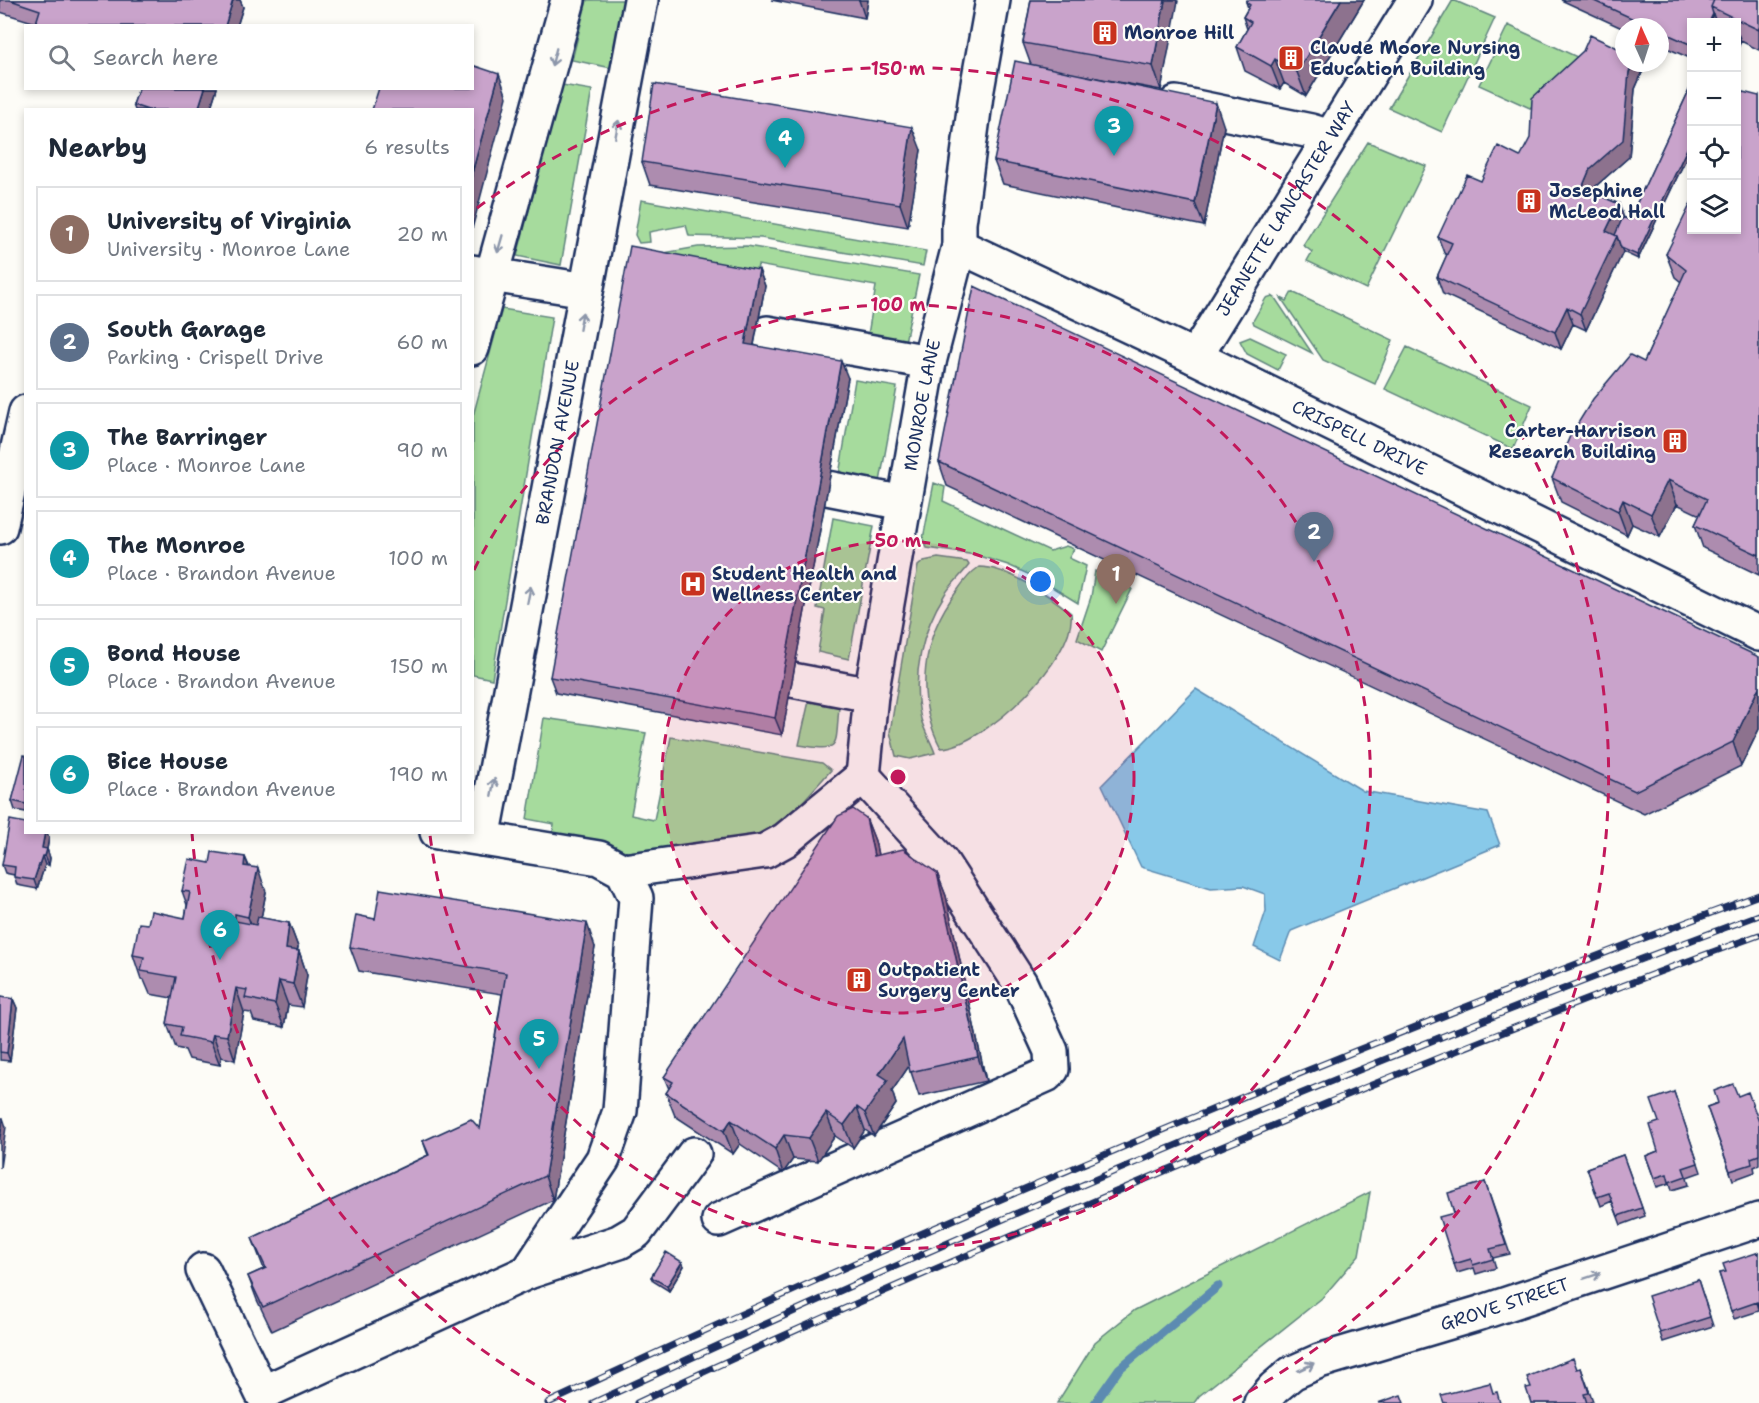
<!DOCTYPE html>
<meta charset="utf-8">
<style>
body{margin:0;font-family:"Shantell Sans",sans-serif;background:#f2f2f3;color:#1f2937}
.controls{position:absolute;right:18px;top:18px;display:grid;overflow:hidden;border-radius:0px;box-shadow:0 3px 9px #0003}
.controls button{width:54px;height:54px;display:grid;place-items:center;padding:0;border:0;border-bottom:2px solid #e0e1e3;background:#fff;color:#1f2937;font:30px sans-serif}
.compass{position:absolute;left:1615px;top:18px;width:54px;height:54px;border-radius:50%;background:#fff;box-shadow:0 3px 9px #0003;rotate:357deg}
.you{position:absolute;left:1041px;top:582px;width:21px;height:21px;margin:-15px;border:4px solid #fff;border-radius:50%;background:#1a73e8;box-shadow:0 0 0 9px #1a73e833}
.badge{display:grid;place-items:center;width:39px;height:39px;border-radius:50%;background:#0b8043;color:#fff;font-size:20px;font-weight:700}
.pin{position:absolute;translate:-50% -50px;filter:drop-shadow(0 2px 3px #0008)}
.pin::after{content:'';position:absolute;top:32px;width:21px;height:18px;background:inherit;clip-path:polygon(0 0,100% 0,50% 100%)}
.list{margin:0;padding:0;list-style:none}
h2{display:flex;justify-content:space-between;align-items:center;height:78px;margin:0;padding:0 24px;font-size:26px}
h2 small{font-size:20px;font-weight:400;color:#747a83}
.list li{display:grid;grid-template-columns:39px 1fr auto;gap:18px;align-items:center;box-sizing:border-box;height:96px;margin:0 12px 12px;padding:0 12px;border:2px solid #e0e1e3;border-radius:0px}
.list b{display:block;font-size:22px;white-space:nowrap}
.list p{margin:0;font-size:20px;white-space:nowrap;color:#747a83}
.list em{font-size:20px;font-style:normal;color:#747a83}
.icon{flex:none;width:33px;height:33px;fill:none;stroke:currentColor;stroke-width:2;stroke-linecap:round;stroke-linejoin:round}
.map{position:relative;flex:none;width:1759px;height:1403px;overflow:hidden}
.search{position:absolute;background:#fff;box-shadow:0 3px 9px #0003;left:24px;top:24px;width:450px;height:66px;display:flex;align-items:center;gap:15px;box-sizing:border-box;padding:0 21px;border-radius:0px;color:#747a83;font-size:22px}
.panel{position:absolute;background:#fff;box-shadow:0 3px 9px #0003;left:24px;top:108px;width:450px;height:726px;border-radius:0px}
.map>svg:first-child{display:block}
</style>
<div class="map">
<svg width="1759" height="1403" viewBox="0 0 1759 1403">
<rect width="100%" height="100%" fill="#fdfcf7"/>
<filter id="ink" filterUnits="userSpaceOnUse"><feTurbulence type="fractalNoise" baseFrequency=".0167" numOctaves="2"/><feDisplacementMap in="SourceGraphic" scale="12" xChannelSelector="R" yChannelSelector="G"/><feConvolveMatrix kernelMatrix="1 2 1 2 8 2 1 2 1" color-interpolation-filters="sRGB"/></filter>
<g filter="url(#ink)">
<!-- green -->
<path fill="#a6db9d" stroke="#60857e" stroke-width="1.5" d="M587,0H624L612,68L572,60Z
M1453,0L1495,18L1442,132L1389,108Z
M1508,25L1577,57L1530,108L1479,85Z
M562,85L592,90L561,265L517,256Z
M1368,142L1426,166L1366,289L1307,261L1312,252L1303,245Z
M641,200L926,251L923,266L761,238L689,236L686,225L649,232L650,242L639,243L635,235Z
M747,246L919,275L905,342L868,335L876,286L758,265L754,284L647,256L698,247Z
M1292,292L1393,340L1375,384L1323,360L1281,298L1287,301Z
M1272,296L1275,298L1312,353L1254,324L1253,321L1266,298Z
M502,309L552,317L492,679L473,675V416Z
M1250,337L1286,354L1278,370L1247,354L1240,341Z
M1407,347L1532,405L1513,449L1385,389Z
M855,380L897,387L880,482L839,475Z
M934,483L945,487L943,501L1050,551L1066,546L1074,549L1069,558L1086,566L1078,603L1039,579L1008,565L976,555L927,548L923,539Z
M833,518L874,526L849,659L818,652L825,610L817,608Z
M938,558L967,562L969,565C962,575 952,583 945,594C922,630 911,676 921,719C924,731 931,741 935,753L910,759L896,756L890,732L918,566L924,561Z
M979,567C1008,567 1049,595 1071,613C1077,657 985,746 941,748C914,697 922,636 957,591C963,582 970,573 979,567Z
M1095,571L1132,589L1101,652L1077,639L1091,597Z
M809,701L839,707C835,748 842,752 799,745Z
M544,718L646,733L631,815L654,820L671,737L822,763L831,770L773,835L624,853L552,838L554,824L527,819Z
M1370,1192L1359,1255L1322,1298L1199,1396L1194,1403H1057L1095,1342L1135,1310Z"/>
<!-- water -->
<path fill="#88c9e9" stroke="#5c8bb1" stroke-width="1.5" d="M1196,689L1363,791L1488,813L1500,845L1291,931L1280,960L1254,947L1266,911L1265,894L1243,886L1211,888L1141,867L1102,785Z"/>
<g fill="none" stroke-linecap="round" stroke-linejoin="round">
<!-- stream -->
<path stroke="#5c8bb1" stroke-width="9" d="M1095,1403L1119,1369L1218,1286"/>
<!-- minor casing -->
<g stroke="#1b2f5e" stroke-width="38">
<g id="minor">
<path d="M1176,103L1311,131L1330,137"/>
<path id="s1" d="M959,246L1195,357L1759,634"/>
<path d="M472,272L586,290"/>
<path d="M767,333L929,362"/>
<path d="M472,348L568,0"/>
<path id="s2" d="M1195,357L1415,0"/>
<path d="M827,488L904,503"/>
<path d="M0,527L26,412"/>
<path d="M792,680L871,695"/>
<path id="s3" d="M863,776L871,695L929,362L959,246V223L976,95L993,0"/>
<path id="s4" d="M437,832L483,839L641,0"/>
<path d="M623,871L765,851L785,840L863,776"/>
<path d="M719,1220L1046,1075L1052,1069L1051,1051L1020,983L972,909L941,861L863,776"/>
<path d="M203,1270L262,1393L528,1272L603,1159L620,1111L636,898L623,871L599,858L483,839"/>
<path d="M528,1272L619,1242L636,1232L694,1154"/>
<path id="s5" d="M1261,1403L1274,1388L1292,1373L1319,1361L1480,1313L1759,1220"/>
</g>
</g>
<!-- minor -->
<use href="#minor" stroke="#fdfcf7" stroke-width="33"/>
<!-- rail casing -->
<g stroke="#1b2f5e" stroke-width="7">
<path id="rail" d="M548,1403C945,1217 1348,1047 1759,895
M593,1403C975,1226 1364,1061 1759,915
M637,1403C786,1333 938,1267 1090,1203C1311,1108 1533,1017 1759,935"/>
</g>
<!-- rail -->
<use href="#rail" stroke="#fdfcf7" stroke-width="4.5" stroke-dasharray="14" stroke-linecap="butt"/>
</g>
<!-- wall -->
<path fill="#ad8caf" stroke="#1b2f5e" stroke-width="1.5" d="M0,0H240L243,7L237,26H35L36,23L0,12Z
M771,0H868L865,18Z
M1031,0H1177L1161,90L1081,75L1224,127L1204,226L1003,184L994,161L1031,65L1023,43Z
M1364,0L1306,96L1284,83L1280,89L1245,71L1237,47L1247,29L1243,17L1248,8L1246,2Z
M1561,0H1759V50L1741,41L1737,50V22H1692V59L1660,45V27H1624V29Z
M1624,63H1639L1642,73L1635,89L1629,157L1596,186L1593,193L1619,204L1623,217L1629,220L1692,84V146L1638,259L1623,252L1586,330L1573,324L1561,349L1443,294L1437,277L1447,255L1444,253L1438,237L1481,181L1520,157Z
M139,88H217L210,110H135L133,105Z
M1759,96V575L1703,548L1695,525L1700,515L1677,504L1660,537L1632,524L1627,535L1561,502L1552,478L1644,362L1681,282L1675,277L1666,254Z
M921,150L908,227L650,185L642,162Z
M759,270L765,286L754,345L848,378L782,735L556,693L550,677Z
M939,462L1759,657V729L1741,766L1644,814L947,486Z
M26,756V812L15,810L12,801Z
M866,818L875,841L878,855L937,873L946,896L986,1081L919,1096L909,1066L892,1091L896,1104L874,1136L865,1130L853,1148L835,1136L818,1161L793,1159L783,1173L740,1144L733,1154L675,1116L666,1093L669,1089L664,1077Z
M49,838L47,849L50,858L49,865H45L37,889L17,885L14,875L5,873L2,865Z
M245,857L249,866L266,892L261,918L289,923L298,947L297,951H299L307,975L302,1007L288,1005L284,1027L254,1021L251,1013L244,1012L235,1060L221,1057L220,1065L189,1059L185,1050L176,1048L167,1024L172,998L150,994L144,980L141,979L133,955L148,924L185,918L187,905L182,891L210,863Z
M375,919L595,947L553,1200L272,1331L257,1300L248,1276L264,1269L252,1238L428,1155L423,1141L480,1129L502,994L359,971L350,947Z
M0,997L13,999L17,1008L10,1061L0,1060Z
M1674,1092L1701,1172L1687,1177L1689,1185L1672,1190L1670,1183L1657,1187L1646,1156L1658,1151L1659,1122Z
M1738,1096L1759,1122V1165L1754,1167L1755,1172L1733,1180L1707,1107Z
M1623,1155L1645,1216L1621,1225L1612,1201L1601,1206L1587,1168Z
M1485,1182L1510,1254L1493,1258L1496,1268L1476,1274L1474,1268L1457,1273L1454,1264V1213Z
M1759,1252V1311L1734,1319L1719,1273L1726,1272Z
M682,1262L684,1266L669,1291L653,1281L651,1277Z
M1698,1280L1713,1326L1663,1342L1660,1333Z
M1581,1368L1593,1401L1588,1403H1531V1387Z"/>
<!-- shaded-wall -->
<path fill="#8d728e" stroke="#1b2f5e" stroke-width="1.5" d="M233,0H240L243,7L237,26H225Z
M859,0H868L865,18Z
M1165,0H1177L1178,1L1161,90L1153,66Z
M1341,0H1364L1306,96L1297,72Z
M1713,14L1716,22H1709Z
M1739,36L1741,41L1737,50V42Z
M1275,59L1284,83L1280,89L1271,66Z
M1633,63H1639L1642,73L1635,89L1629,157L1596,186L1588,205L1582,188Z
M499,74L507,97L472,229V173Z
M205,88H217L210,110H198Z
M1216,103L1224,127L1204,226L1195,203Z
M912,127L921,150L908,227L900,204Z
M1692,138V146L1638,259L1637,255Z
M1619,204L1625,221L1617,237L1623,252L1586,330L1580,314L1606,231Z
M759,270L765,286L751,360L745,344Z
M1567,307L1573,324L1561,349L1555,332Z
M841,361L848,378L782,735L775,718Z
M1668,480L1677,504L1660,537L1651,514Z
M1623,500L1632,524L1627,535L1618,511Z
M1759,687V729L1741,766L1733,742Z
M866,818L875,841L883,879L874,856Z
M45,832H47L49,838L47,849L50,858L49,865L45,856L46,853L45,857L42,848Z
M42,856L45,865L37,889L34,880Z
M245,857L254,881L244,866Z
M258,868L266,892L257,940L248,917Z
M937,873L946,896L986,1081L978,1057Z
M289,923L298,947L294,973L286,949Z
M587,923L595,947L553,1200L545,1176Z
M299,951L307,975L302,1007L293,984Z
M279,981L288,1005L284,1027L275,1004Z
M236,988L244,1012L235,1060L227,1036Z
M13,999L17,1008L10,1061L7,1053Z
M213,1034L221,1057L220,1065L211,1042Z
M903,1039L911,1063L892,1091L896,1104L874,1136L865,1113L879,1074Z
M857,1107L865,1130L853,1148L844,1125Z
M826,1113L835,1136L818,1161L809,1138Z
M3,1118L6,1127L0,1168V1137Z
M731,1120L740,1144L733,1154L724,1131Z
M784,1135L793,1159L783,1173L775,1149Z
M682,1262L684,1266L669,1291L667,1286Z"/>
<!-- building -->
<path fill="#c9a3cb" stroke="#1b2f5e" stroke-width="1.5" d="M10,0H233L225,26H35L40,10Z
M1031,0H1165L1153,66L1023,43Z
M1247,0H1341L1297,72L1275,59L1271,66L1237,47L1251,22L1243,17L1250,5L1246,2Z
M1592,0H1714L1711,7L1713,14L1709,22H1692V45L1660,31V27H1651Z
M1714,0H1759V30L1711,7Z
M1590,35L1624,51V63H1633L1629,72L1623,140L1590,169L1582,188L1619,204L1606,231L1617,236L1580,314L1567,307L1555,332L1437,277L1452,243L1438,237L1467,175L1481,181L1498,146L1520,157L1530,138L1532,98L1583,51Z
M1015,61L1216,103L1195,203L994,161Z
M472,65L499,74L472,173V110H372L379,88H472Z
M654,84L912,127L900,204L642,162Z
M1692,84V138L1637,255L1621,248L1617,236L1615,235L1623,217L1629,220Z
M139,88H205L198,110H148L133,105Z
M1743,92L1759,96V555L1695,525L1707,499L1668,480L1651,514L1623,500L1618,511L1552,478L1570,436L1593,399L1630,355L1644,362L1686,270L1666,254L1692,201V230H1737V106Z
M630,246L759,270L745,344L841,361L775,718L550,677Z
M974,286L1759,657V687L1733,742L1635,791L939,462Z
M24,755L26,756V804L12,801Z
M853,809L866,818L874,856L903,849L937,873L978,1057L910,1072L903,1039L879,1074L888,1080L865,1113L857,1107L844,1125L826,1113L809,1138L784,1135L775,1149L731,1120L724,1131L666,1093L673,1082L664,1077L838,816Z
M10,820L26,823V832H45L42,848L47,849L45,856H42L34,880L14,877L15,867L2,865Z
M212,852L245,857L244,866L258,868L248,917L235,914V921L256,925L258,917L289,923L286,949L299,951L293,984L279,981L275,1004L245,998L247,990L236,988L227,1036L213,1034L211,1042L180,1036L182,1027L167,1024L176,977L141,971L144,957L133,955L139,923L148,924L151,911L185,918L190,892L182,891L189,859L210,863Z
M380,889L587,923L545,1176L263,1307L248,1276L266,1268L252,1238L429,1155L423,1141L471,1119L480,1129L506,973L350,947L356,915L375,919Z
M0,997L13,999L7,1053L0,1052Z
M1733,1084L1738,1096L1748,1092L1759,1122V1155L1751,1158L1752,1164L1730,1171L1707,1107L1718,1103L1714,1091Z
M1674,1092L1698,1163L1683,1168L1686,1176L1669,1182L1667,1174L1654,1178L1646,1156L1658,1151L1650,1125L1659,1122L1651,1100Z
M0,1118H3L0,1137Z
M1623,1155L1642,1208L1618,1216L1609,1193L1597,1197L1587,1168Z
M1485,1182L1506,1245L1490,1249L1493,1259L1473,1265L1471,1259L1454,1264L1439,1217L1454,1213L1448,1193Z
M666,1252L682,1262L667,1286L651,1277Z
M1759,1252V1309L1757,1302L1731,1311L1719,1273L1726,1272L1723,1264Z
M1698,1280L1710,1317L1660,1333L1648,1296Z
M1573,1358L1577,1369L1581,1368L1589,1393L1584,1394L1587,1403H1531L1526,1388L1531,1387L1527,1377Z
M1490,1383L1493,1393L1497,1392L1500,1403H1444L1441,1395Z
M1401,1395L1404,1403H1378Z"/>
<!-- one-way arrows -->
<defs><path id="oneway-shaft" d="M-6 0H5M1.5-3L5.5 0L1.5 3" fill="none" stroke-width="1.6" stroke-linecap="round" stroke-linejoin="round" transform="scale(1.5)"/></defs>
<g stroke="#8c96aa">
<use href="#oneway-shaft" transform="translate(554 57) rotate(105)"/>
<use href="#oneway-shaft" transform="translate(617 129) rotate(-79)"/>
<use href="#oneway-shaft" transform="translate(500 244) rotate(106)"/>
<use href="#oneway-shaft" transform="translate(581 321) rotate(-80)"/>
<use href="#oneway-shaft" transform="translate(529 595) rotate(-79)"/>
<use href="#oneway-shaft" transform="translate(493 787) rotate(-79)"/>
<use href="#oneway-shaft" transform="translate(1592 1276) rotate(-18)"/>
<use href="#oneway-shaft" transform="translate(1306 1367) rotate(-25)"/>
</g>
</g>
<!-- distance rings -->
<circle cx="898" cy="777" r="236" fill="#c2185b" fill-opacity=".12"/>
<g fill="none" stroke="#c2185b" stroke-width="3" stroke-dasharray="10 8">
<circle cx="898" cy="777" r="236"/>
<path d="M474 570A472 472 0 1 1 430 835"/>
<path d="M566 1402A708 708 0 0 1 192 833M477 208A708 708 0 1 1 1230 1402"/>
</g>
<!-- icons -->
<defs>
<g id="building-square" transform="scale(1.35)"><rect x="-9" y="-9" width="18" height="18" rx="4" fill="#c8321e" stroke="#fdfcf7"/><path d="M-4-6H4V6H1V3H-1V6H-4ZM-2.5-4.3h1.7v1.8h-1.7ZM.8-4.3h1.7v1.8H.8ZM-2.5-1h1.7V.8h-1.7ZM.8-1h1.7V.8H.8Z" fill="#fff"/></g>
<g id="hospital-square" transform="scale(1.35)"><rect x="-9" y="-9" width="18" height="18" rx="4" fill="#c8321e" stroke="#fdfcf7"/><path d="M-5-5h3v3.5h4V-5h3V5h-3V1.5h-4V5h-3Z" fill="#fff"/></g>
</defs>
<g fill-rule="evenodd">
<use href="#building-square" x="1105" y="33"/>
<use href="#building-square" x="1291" y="58"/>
<use href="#building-square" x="1529" y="201"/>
<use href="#building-square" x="1675" y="441"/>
<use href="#hospital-square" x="693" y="584"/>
<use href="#building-square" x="859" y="980"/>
</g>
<g text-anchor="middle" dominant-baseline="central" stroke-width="4.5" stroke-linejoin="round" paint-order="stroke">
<!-- poi labels -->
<g font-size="18" font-weight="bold" fill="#1b2f5e" stroke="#fdfcf7" text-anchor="start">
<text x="1124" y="33">Monroe Hill</text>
<text x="1310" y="48">Claude Moore Nursing<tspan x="1310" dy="21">Education Building</tspan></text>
<text x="1549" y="191">Josephine<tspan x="1549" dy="21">McLeod Hall</tspan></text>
<text x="1656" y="431" text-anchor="end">Carter-Harrison<tspan x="1656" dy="21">Research Building</tspan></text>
<text x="712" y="574">Student Health and<tspan x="712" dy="21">Wellness Center</tspan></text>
<text x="878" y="970">Outpatient<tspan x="878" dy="21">Surgery Center</tspan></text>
</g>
<!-- street labels -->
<g font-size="18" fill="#1b2f5e" stroke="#fdfcf7">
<text stroke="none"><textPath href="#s2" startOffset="174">JEANETTE LANCASTER WAY</textPath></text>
<text stroke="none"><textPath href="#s3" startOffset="376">MONROE LANE</textPath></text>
<text stroke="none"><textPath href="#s1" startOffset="444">CRISPELL DRIVE</textPath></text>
<text stroke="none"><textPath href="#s4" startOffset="450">BRANDON AVENUE</textPath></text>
<text stroke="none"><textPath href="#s5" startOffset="267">GROVE STREET</textPath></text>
</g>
</g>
<circle cx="898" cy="777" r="9" fill="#c2185b" stroke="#fdfcf7" stroke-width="3"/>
<g font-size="18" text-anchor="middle" font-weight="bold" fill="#c2185b" stroke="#fdfcf7" stroke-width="4.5" stroke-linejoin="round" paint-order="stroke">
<text x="898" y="75">150 m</text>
<text x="898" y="311">100 m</text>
<text x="898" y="547">50 m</text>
</g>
</svg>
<div class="controls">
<button>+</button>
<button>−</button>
<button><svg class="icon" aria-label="locate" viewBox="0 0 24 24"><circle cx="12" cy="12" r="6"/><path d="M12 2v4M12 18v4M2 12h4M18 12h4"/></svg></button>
<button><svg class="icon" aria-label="layers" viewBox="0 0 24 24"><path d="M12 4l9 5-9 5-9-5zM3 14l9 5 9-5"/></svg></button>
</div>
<svg class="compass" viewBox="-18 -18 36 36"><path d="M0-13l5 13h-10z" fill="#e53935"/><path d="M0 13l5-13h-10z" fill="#747a83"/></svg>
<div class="you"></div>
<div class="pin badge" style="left:1116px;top:604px;background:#8d6e63">1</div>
<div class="pin badge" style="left:1314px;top:562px;background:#5c6f8a">2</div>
<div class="pin badge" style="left:1114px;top:156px;background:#0f9aa8">3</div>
<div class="pin badge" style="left:785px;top:168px;background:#0f9aa8">4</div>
<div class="pin badge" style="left:539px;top:1069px;background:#0f9aa8">5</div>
<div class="pin badge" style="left:220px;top:960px;background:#0f9aa8">6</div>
<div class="search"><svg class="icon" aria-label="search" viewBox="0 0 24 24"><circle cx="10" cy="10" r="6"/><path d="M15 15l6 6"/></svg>Search here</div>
<section class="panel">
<h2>Nearby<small>6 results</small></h2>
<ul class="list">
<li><span class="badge" style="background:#8d6e63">1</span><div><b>University of Virginia</b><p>University · Monroe Lane</p></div><em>20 m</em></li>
<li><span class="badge" style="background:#5c6f8a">2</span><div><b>South Garage</b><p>Parking · Crispell Drive</p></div><em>60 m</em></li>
<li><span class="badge" style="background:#0f9aa8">3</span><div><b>The Barringer</b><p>Place · Monroe Lane</p></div><em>90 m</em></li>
<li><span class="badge" style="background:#0f9aa8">4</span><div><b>The Monroe</b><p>Place · Brandon Avenue</p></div><em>100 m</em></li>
<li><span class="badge" style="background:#0f9aa8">5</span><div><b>Bond House</b><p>Place · Brandon Avenue</p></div><em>150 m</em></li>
<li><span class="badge" style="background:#0f9aa8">6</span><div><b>Bice House</b><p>Place · Brandon Avenue</p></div><em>190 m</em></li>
</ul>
</section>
</div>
